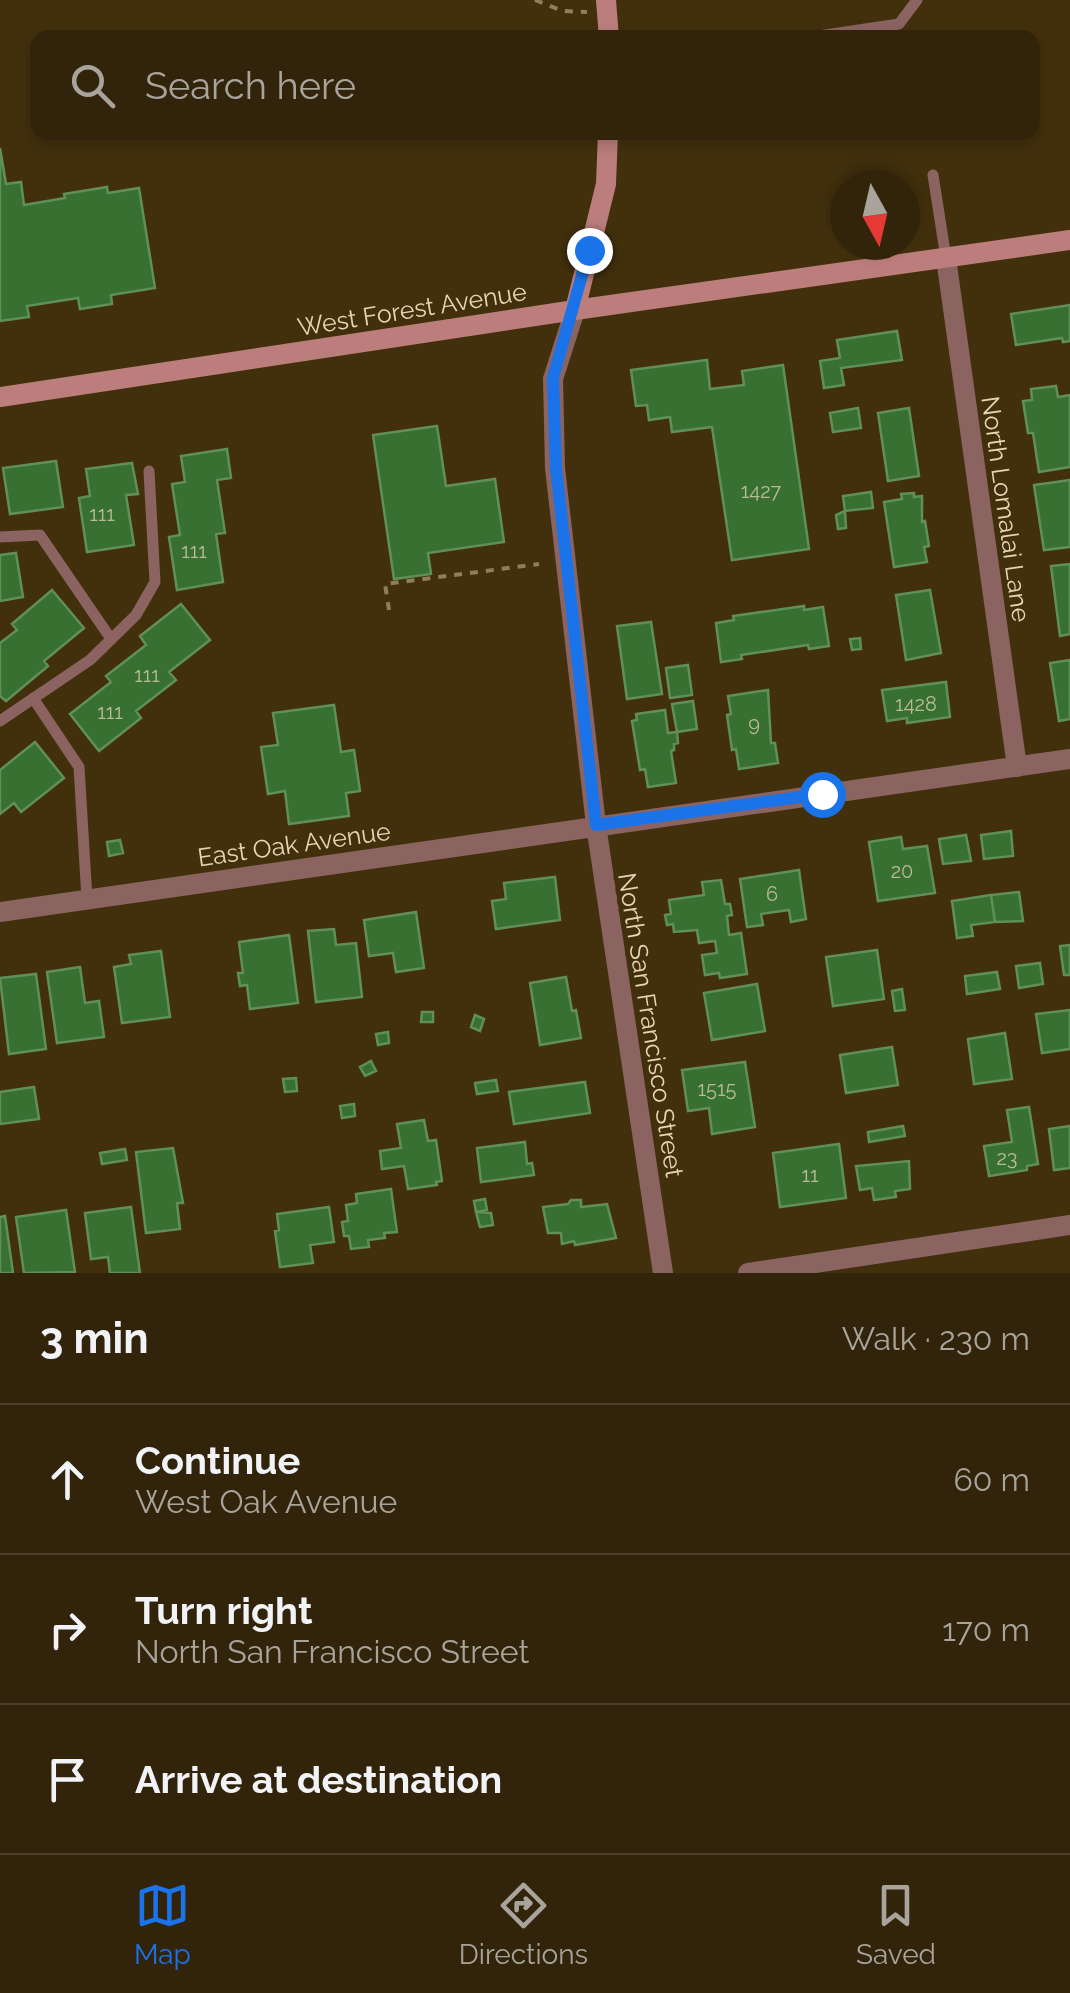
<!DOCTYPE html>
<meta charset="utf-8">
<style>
body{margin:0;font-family:Raleway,sans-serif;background:#3a2c13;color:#f1f3f6}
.compass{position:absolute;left:830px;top:170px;width:90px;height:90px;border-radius:50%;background:#32240a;box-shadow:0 5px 15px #0003;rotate:172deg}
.stop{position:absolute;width:30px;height:30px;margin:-22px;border:8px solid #1a73e8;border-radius:50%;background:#fff}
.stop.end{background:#1a73e8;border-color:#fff;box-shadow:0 2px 10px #0008}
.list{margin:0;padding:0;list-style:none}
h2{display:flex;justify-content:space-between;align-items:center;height:130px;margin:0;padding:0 40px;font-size:42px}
h2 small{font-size:32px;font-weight:400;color:#a8a49c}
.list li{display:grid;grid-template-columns:65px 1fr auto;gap:30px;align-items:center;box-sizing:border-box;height:150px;padding:0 40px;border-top:2px solid #4d412b}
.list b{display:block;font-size:38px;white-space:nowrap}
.list p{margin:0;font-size:32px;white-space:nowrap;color:#a8a49c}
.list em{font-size:32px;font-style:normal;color:#a8a49c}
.icon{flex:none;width:55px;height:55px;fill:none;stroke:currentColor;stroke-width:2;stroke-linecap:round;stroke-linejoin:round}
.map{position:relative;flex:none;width:1070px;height:1273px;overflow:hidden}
.search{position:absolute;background:#32240a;box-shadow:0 5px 15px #0003;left:30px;right:30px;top:30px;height:110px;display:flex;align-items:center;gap:25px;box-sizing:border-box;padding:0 35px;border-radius:20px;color:#a8a49c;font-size:38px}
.sheet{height:580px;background:#32240a}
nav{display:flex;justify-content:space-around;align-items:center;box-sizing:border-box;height:140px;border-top:2px solid #4d412b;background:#32240a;font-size:28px;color:#a8a49c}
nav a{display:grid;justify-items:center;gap:5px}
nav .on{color:#1a73e8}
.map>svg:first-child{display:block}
</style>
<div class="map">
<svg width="1070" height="1273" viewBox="0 0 1070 1273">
<rect width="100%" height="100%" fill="#42300d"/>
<!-- building -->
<path fill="#377030" stroke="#608f5a" stroke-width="2.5" d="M0,148L6,184L21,182L24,205L65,198L64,194L107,187L108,193L139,188L155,288L111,295L112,304L80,309L78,298L27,306L29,317L0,321Z
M1070,305V341L1063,342L1062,338L1016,345L1011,314Z
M897,331L902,360L841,368L844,385L824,388L820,361L840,358L837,340Z
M707,360L710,389L744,385L742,371L783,365L809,549L732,560L712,427L672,432L670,417L649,420L647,405L636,406L631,370Z
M1056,386L1058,397L1070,395V467L1039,472L1033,433H1028L1023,401L1032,400L1031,389Z
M858,408L861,428L833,432L830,413Z
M909,408L919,476L888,481L878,413Z
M437,426L446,486L495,479L504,542L428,553L431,574L394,579L373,435Z
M227,449L231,478L217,480L225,533L216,534L223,582L177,590L169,537L180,535L172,484L185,482L181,456Z
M56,461L63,507L10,514L3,468Z
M132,463L138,494L126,495L134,545L87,552L79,498L90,496L86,469Z
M1070,480V547L1044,550L1034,485Z
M871,492L873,508L845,511L843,496Z
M914,493V497L922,496V522L925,521L929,546L924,547L927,562L894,567L884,502L902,499L901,494Z
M845,511L846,528L838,529L836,515Z
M16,553L23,597L0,601V555Z
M1070,564V634L1060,636L1051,566Z
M52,590L84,628L44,661L48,666L6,701L0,696V643L17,630L12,624Z
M930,590L941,653L906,660L896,595Z
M181,604L210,640L169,672L176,680L136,711L141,718L99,751L70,714L111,682L106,676L146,645L140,636Z
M804,606V610L823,607L829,646L809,649L808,645L741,655L742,659L721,662L716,623L734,620L733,616Z
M651,622L662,694L627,699L617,626Z
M860,638L861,649L852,650L850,639Z
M1070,660V719L1059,721L1050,663Z
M688,665L692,695L670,698L666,668Z
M946,682L950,717L907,723V718L887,721L882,690Z
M768,690L771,743H775L778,763L739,769L736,749L732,750L727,715L731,714L728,696Z
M693,701L697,729L677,732L672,704Z
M334,705L341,752L354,750L360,791L346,793L349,816L289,824L285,791L268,794L261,747L278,745L273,713Z
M665,710L668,733L677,732L678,743L674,744V750L671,751L676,783L648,787L645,769L640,770L632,721L637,720L636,714Z
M35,742L64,778L21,812L14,803L0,814V770Z
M1011,831L1013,856L984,859L981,835Z
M966,835L971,861L943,864L939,839Z
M901,837L903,849L927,846L935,893L878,901L869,842Z
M120,840L123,853L109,856L107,842Z
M799,870L806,919L791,922L789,910L761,914L763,925L747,927L740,879Z
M555,877L560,920L496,929L492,901L506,899L504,883Z
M721,880L725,904H730L732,915L727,916L729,935L741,933L747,974L720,978L719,973L705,975L702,955L717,953L715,941L699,943L697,930L674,932L673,924L667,925L665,915L671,914L669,900L704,895L702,882Z
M1019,892L1023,921L995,922L991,895Z
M991,895L995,922L971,925L973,936L957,938L952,901Z
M416,912L424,968L396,972L393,953L369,956L364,920Z
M334,929L336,945L356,943L362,997L316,1002L308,931Z
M289,935L298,1003L250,1009L247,985L240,986L238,973H243L239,942Z
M1070,945V975H1064L1060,946Z
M877,950L884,999L833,1006L826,957Z
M161,951L170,1017L122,1023L114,967L131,964L129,955Z
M1040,963L1043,984L1019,988L1016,966Z
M80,967L85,1003L99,1001L104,1037L57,1043L47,972Z
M997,972L1000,989L967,994L965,976Z
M36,974L46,1049L9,1054L0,978Z
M566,977L572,1011L576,1010L581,1038L540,1045L530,983Z
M757,984L765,1031L712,1040L704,993Z
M902,989L905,1010L895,1011L892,991Z
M1070,1010V1049L1042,1053L1036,1014Z
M422,1012H433V1022H421Z
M475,1015L484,1019L480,1031L471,1027Z
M388,1032L389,1043L378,1045L376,1034Z
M1005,1033L1012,1079L974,1084L968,1039Z
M892,1047L898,1085L846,1093L840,1055Z
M371,1061L376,1071L365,1076L360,1067Z
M745,1062L755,1127L712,1134L709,1108L688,1111L682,1070Z
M296,1078L297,1091L285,1092L283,1079Z
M496,1080L498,1091L477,1094L475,1083Z
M585,1082L590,1113L514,1124L509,1092Z
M34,1087L39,1119L0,1124V1092Z
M354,1104L355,1116L342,1118L340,1106Z
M1029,1107L1038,1164L1027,1166V1170L989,1176L984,1146L1012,1142L1007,1110Z
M424,1120L428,1141L436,1140L442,1181L436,1182L437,1185L408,1189L404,1166L382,1169L380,1151L401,1148L397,1124Z
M903,1126L905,1136L869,1142L868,1132Z
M1070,1126V1168L1054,1170L1049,1129Z
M525,1142L527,1164L532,1163L534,1175L481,1182L477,1148Z
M839,1144L846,1198L780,1207L773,1153Z
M173,1148L183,1203H177L180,1229L146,1233L136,1152Z
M125,1149L127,1160L102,1164L100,1153Z
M909,1161L910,1189L895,1191L896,1197L874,1200L872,1188L860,1190L856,1166Z
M391,1189L397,1232L384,1233L385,1238L368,1240L369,1247L351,1249L349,1236H344L342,1222L348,1221L346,1205L357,1203L356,1194Z
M485,1199L487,1210L476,1212L474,1201Z
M571,1200H581V1207L607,1204L616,1238L575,1245L574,1241L562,1244L561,1233H548L543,1207L568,1204Z
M131,1207L140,1273H110L108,1257L91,1259L85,1213Z
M329,1207L334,1242L310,1245L313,1263L280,1267L275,1231L279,1230L277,1214Z
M66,1210L75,1272L24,1273L16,1217Z
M476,1212L491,1213L493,1225L480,1227Z
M5,1216L13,1273H0V1217Z"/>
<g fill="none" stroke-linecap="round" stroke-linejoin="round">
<!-- path -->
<path stroke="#8f7d5b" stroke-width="4" stroke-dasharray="8 8" stroke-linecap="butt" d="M535,0L563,11L587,12
M389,610L385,584L539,564"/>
<!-- lane -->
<path stroke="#8b6462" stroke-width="11" d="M805,38L899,24L917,0
M933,175L946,258
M0,537L40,535L111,639
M33,698L79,767L87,899
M0,721L90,660L136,615L155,582L149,471"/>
<!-- street -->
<path stroke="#8b6462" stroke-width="20" d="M946,258L1017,767
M575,310L553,379L555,468L596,825L663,1273
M0,912L1070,759
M748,1273L1070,1225"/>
<!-- secondary -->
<path stroke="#bc7e7c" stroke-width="20" d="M606,0L609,38
M575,310L606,184L608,132
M0,397L575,310L1070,240"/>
</g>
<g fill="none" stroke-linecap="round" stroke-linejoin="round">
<!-- route -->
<path stroke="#1a73e8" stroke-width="12" d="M589,250L553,378L556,468L596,825L822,794"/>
</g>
<g text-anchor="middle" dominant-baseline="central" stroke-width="10" stroke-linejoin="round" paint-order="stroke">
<!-- number labels -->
<g font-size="20" fill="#babb93">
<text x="761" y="491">1427</text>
<text x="102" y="514">111</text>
<text x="194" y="551">111</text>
<text x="147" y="675">111</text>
<text x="916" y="704">1428</text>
<text x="110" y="712">111</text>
<text x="754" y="724">9</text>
<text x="902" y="871">20</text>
<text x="772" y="894">6</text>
<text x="717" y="1089">1515</text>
<text x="1007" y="1158">23</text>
<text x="810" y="1175">11</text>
</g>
<!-- street labels -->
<g font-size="25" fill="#e6d4b4" stroke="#42300d">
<text transform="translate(412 309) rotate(-9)">West Forest Avenue</text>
<text transform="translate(1006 509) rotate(82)">North Lomalai Lane</text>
<text transform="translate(294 844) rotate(-8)">East Oak Avenue</text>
<text transform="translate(651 1025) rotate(81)">North San Francisco Street</text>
</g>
</g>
</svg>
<svg class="compass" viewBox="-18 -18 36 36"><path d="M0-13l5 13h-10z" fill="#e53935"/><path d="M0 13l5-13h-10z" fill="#a8a49c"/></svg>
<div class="stop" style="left:822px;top:794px"></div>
<div class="stop end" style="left:589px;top:250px"></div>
<div class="search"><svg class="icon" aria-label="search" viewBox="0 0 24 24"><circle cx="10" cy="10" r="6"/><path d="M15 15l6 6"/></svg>Search here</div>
</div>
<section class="sheet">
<h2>3 min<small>Walk · 230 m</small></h2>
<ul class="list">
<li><svg class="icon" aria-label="ahead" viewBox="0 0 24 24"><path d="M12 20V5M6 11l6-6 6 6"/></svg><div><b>Continue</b><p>West Oak Avenue</p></div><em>60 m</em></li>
<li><svg class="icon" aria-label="right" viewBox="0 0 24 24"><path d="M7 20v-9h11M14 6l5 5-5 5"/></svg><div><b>Turn right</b><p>North San Francisco Street</p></div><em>170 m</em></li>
<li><svg class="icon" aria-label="arrive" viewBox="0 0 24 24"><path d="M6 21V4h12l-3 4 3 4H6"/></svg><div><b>Arrive at destination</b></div></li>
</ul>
</section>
<nav>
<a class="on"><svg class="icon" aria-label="map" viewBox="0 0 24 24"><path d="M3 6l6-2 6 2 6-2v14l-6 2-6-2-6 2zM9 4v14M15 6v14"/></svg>Map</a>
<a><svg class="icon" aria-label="directions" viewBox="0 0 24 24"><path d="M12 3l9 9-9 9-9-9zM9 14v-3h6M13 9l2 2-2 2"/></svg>Directions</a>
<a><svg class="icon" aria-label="saved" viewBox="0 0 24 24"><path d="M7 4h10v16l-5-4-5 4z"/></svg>Saved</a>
</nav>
